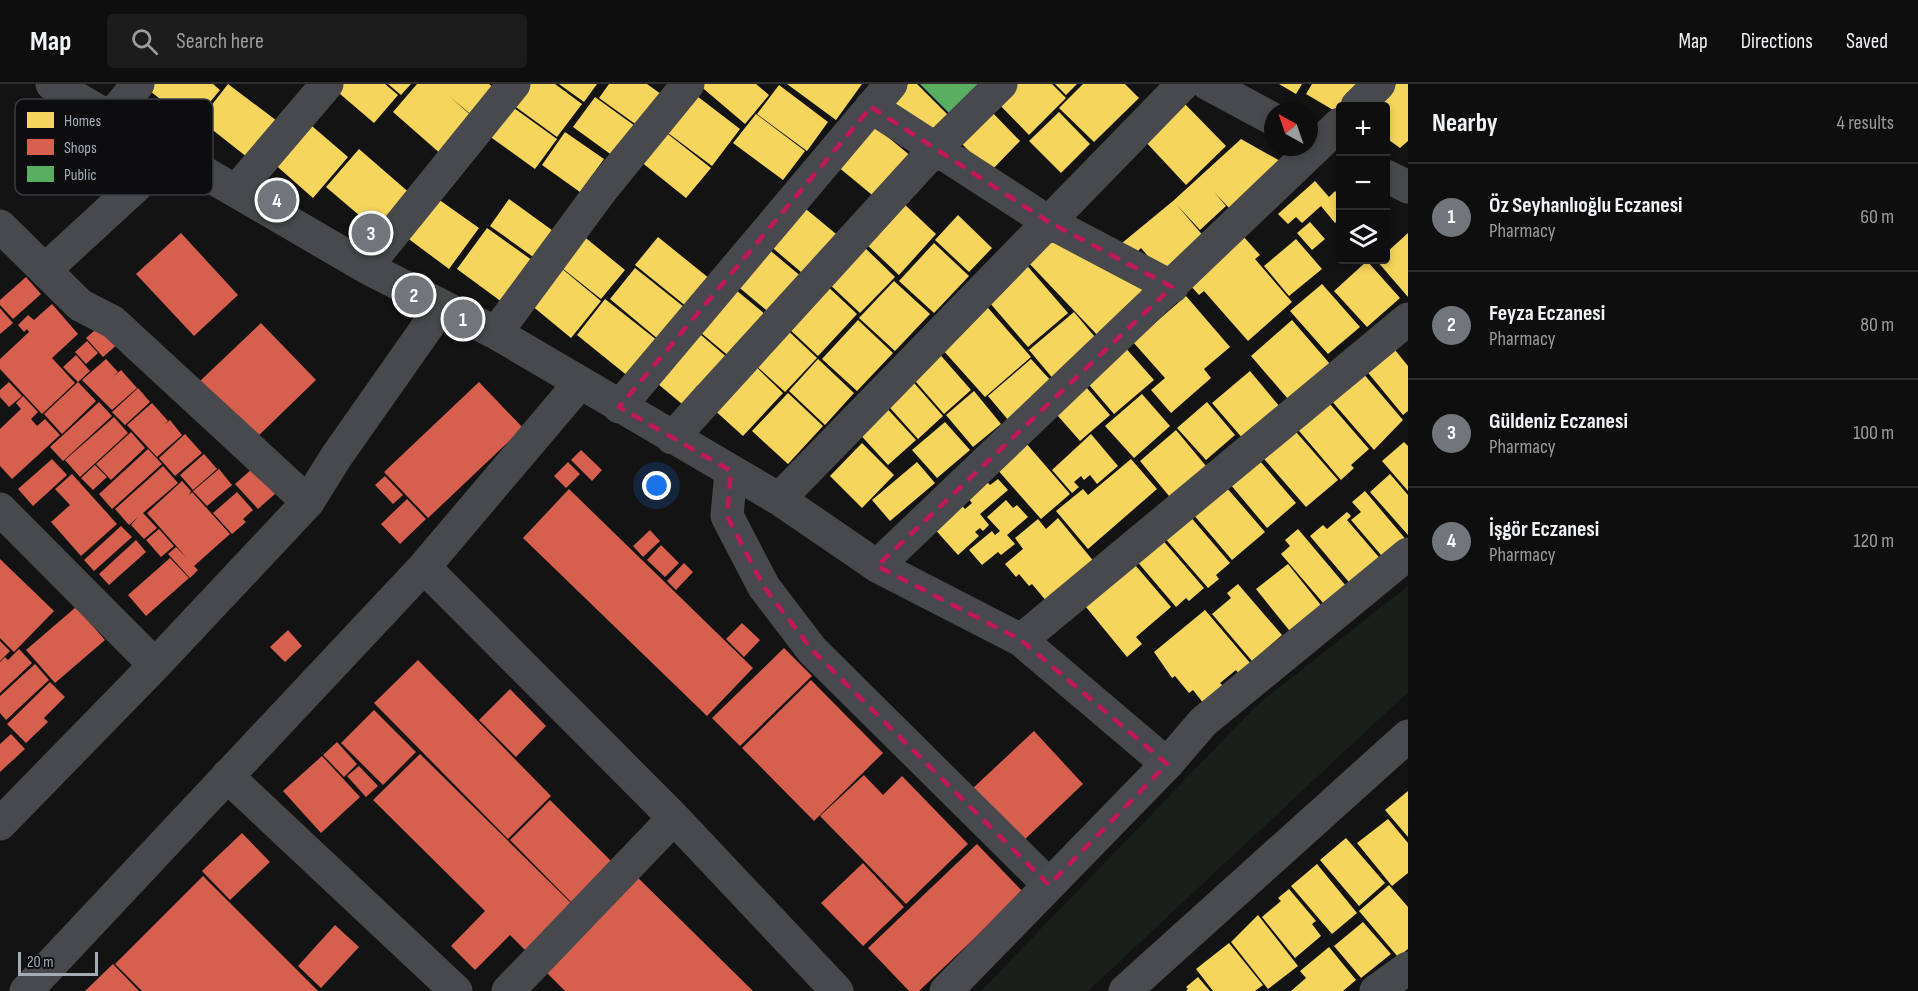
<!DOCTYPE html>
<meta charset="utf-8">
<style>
body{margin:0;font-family:"Sofia Sans Condensed",sans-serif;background:#1c1c1c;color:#f1f3f6}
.controls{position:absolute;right:18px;top:18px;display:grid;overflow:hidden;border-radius:6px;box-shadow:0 3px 9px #0003}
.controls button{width:54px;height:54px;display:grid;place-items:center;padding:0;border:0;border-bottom:2px solid #2e2e2e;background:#0e0e0e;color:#f1f3f6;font:30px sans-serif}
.compass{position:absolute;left:1264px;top:18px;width:54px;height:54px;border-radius:50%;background:#0e0e0e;box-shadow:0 3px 9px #0003;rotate:320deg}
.scale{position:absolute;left:18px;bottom:15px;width:80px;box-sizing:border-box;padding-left:6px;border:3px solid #a3abb5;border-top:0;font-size:16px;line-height:21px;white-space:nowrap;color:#a3abb5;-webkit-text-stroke:4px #0d0d0f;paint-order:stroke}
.you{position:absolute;left:657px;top:402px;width:21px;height:21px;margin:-15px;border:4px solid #fff;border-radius:50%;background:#1a73e8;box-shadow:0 0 0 9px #1a73e833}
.badge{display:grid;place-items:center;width:39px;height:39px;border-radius:50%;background:#71767c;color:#fff;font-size:20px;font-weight:700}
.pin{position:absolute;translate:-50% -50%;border:3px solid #fff;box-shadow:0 2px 6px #0006}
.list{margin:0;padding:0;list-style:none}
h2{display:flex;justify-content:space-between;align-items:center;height:78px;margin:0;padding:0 24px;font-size:26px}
h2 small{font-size:20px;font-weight:400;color:#9b9c9e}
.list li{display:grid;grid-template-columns:39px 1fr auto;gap:18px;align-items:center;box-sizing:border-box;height:108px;padding:0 24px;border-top:2px solid #2e2e2e}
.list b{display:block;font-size:22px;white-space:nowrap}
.list p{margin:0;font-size:20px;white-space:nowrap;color:#9b9c9e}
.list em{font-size:20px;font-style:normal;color:#9b9c9e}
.icon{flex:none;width:33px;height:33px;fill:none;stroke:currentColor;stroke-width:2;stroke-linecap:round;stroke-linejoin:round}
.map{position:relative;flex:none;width:1408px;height:907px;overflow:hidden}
header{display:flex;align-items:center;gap:36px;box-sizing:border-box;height:84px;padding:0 30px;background:#0e0e0e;border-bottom:2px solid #2e2e2e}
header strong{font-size:28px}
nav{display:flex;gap:33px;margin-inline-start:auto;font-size:21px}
.search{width:420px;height:54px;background:#1c1c1c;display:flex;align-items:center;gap:15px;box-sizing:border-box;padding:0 21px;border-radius:6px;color:#9b9c9e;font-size:22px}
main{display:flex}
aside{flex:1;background:#0e0e0e}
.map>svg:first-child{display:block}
</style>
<header>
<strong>Map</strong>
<div class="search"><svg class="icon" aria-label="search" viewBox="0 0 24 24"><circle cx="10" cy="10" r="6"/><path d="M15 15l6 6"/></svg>Search here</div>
<nav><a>Map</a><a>Directions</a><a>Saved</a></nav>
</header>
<main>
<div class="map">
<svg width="1408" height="907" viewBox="0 0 1408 907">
<rect width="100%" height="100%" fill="#131313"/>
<!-- green -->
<path fill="#192019" d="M1408,502V608L1088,907H981L1257,621Z"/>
<!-- homes -->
<path fill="#f6d55c" d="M141,0H213L220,6L192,40Z
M228,0L281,40L252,77L200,36Z
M337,0H385L398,11L374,39L333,4Z
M388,0H411L401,11Z
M417,0H489L497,6L474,33L449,12L474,34L442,71L393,28Z
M522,0H555L582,20L557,53L509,18Z
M559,0H597L584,18Z
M609,0H647L668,15L645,47L599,14Z
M698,0H756L769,11L745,40Z
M787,0H862L836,36Z
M908,0H917L949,32L927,54L891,18Z
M1015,0H1052L1066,14L1029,51L997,18Z
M1055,0H1077L1066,11Z
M1083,0H1125L1139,14L1094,58L1059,24Z
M1279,0H1302L1296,10Z
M1312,0H1360L1346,22H1340V30L1306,10Z
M1396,0H1408V57L1400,64L1386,54V22H1373Z
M779,1L828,38L807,67L757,30Z
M693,9L740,45L712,82L664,46Z
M595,13L642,47L620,77L573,43Z
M1183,18L1226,62L1186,101L1143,55Z
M507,19L557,55L535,85L485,49Z
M990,26L1020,57L990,88L959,57Z
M1059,28L1090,60L1061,89L1029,57Z
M756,30L805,67L783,96L733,59Z
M305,36L348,73L313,114L271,77Z
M872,40L912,73L877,115L837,82Z
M664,47L711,84L686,114L640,77Z
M565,48L604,75L580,108L542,81Z
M1241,55L1282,78L1231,126L1214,108L1226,122L1200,146L1176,120L1205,154L1163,190L1141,164L1133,172L1122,159L1173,117Z
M359,65L412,111L380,149L326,103Z
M1315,97L1329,113L1335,107L1340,113V134L1335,139L1321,122L1302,139L1296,133L1288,140L1278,130Z
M431,110L479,144L449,185L402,150Z
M509,115L556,149L536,175L490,142Z
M902,118L936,150L899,191L864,158Z
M801,121L841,154L808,194L768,160Z
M958,131L992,164L969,188L935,156Z
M1310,138L1325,155L1312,166L1297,149Z
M487,144L536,179L506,221L457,185Z
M576,146L625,186L601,215L552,176Z
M1056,147L1156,204L1101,255L1026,176Z
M1408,149V213L1377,177L1386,176V169Z
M1243,152L1260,171L1255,175L1292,218L1248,257L1204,207L1199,211L1189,200Z
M658,153L710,195L687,223L635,181Z
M1296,155L1322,185L1289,212L1264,182Z
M934,159L969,192L934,229L899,197Z
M861,160L895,193L860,229L826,197Z
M766,163L803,194L772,231L735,200Z
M1023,177L1068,229L1028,263L983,211Z
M1367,177L1400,214L1367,243L1334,207Z
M555,179L601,217L571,254L525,216Z
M635,184L684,223L658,255L610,215Z
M894,197L930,230L895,267L859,234Z
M824,199L857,230L818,272L785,241Z
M1322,200L1360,243L1328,270L1290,227Z
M730,201L766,231L731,274L694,243Z
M1186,212L1230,263L1204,285L1211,294L1171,329L1151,306L1165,294L1133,258Z
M605,215L658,257L629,293L577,251Z
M982,217L1031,273L985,313L942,265Z
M1074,228L1100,259L1055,297L1029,266Z
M858,236L893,269L857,307L822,275Z
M1292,236L1330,280L1288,315L1251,272Z
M783,242L817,274L785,308L751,277Z
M694,245L729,275L703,306L697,302L682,320L652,295Z
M1387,256L1408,282V327L1403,331L1360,279Z
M1123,261L1154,296L1114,330L1084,295Z
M936,266L971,306L944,330L909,290Z
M818,275L854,309L825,341L789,307Z
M1031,275L1053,299L1009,337L988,312Z
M752,279L783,309L743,352L711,323Z
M1356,281L1403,336L1374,366L1324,308Z
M1250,287L1285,329L1244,356L1212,319Z
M908,292L943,332L918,355L882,315Z
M1081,297L1110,331L1080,357L1051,324Z
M974,307L1001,340L973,363L946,331Z
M788,309L823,342L788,380L752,347Z
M1142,310L1170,342L1134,374L1105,342Z
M1322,311L1369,365L1351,381L1354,384L1341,396L1294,341Z
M1207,318L1235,351L1206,376L1177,344Z
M883,320L916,356L888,381L855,345Z
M945,338L970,366L937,394L912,366Z
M1290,341L1338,396L1306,423L1258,368Z
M1176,346L1211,388L1174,418L1140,377Z
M1091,350L1118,382L1097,400L1090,391L1084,396L1081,392L1074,398L1079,403L1072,409L1052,386Z
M1025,358L1070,410L1041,435L996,384Z
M1404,358L1408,362V407L1382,377Z
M862,359L894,391L862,424L830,392Z
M1254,370L1296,419L1267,444L1225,394Z
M1131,375L1157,405L1088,465L1056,427L1083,405L1088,411Z
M917,378L935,399L890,437L872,416Z
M1390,390L1408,411V451L1370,408Z
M998,395L1008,406L980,430L989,441L983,447L980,444L975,448L979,452L958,471L931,441L958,417L965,425L972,419L966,412L985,396L990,401Z
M1220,396L1265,448L1232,476L1187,423Z
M1365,407L1408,458L1387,478L1351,436L1361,428L1352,418Z
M1006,416L1013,424L1017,421L1028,433L1007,451L1015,460L1001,471L998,468L982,481L969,466L992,447L995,451L1000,447L987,433Z
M1347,428L1351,432L1347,436L1383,478L1353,503L1310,452L1323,441L1327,445Z
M1188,430L1230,479L1216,491L1219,495L1208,504L1163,452Z
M1058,434L1100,485L1053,525L1032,500L1029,502L1019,490L1016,493L1005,480L1023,465L1015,454L1038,435L1046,445Z
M1298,445L1346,502L1324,520L1281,470L1290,462L1285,456Z
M1160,453L1204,504L1189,517L1186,514L1176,523L1135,475Z
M1130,475L1171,523L1136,553L1142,560L1127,573L1081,517Z
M1288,480L1328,530L1297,556L1256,505Z
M1238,500L1282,551L1252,577L1212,530L1231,514L1227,509Z
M1205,526L1251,580L1239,590L1236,586L1220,599L1224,603L1204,620L1193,606L1189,609L1175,592L1172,594L1154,568Z
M1408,707V753L1385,726Z
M1388,735L1408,759V789L1392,802L1357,759Z
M1346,754L1385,799L1359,822L1320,776Z
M1317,780L1357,829L1332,850L1291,802Z
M1389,801L1408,823V865L1398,873L1359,827Z
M1289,805L1316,837L1312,840L1321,852L1295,874L1262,833L1281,817L1278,814Z
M1258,831L1298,882L1268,905L1231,858Z
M1363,838L1391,870L1361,894L1334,862Z
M1229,859L1263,901L1255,907H1213L1196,885Z
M1329,863L1356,896L1343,907H1291L1306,894L1300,887Z
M1198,893L1210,907H1186L1188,905L1186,903Z"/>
<!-- shops -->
<path fill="#d6604d" d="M181,149L238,211L194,252L136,190Z
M26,193L41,210L13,235L0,221V216Z
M52,220L78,250L52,274L75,299L42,330L0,285V275L29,248L27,245L24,248L18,241L28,231L34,236Z
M0,224L13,239L0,250Z
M261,239L316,296L254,356L199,298Z
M102,240L119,259L103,273L86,254Z
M87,257L98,269L86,280L75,268Z
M76,271L90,287L78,298L63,283Z
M106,275L118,288L112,294L121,286L137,304L112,326L82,296Z
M9,298L22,312L9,323L0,313V306Z
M78,298L96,317L62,350L44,330Z
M479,298L523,344L428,434L384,388Z
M138,304L150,318L125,341L112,328Z
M23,312L38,328L31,335L37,342L45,335L60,351L12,395L0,382V345L21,325L16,319Z
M99,318L112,332L63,377L50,363Z
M152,319L168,337L164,341L170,336L182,351L157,373L127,341Z
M114,333L128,349L80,393L65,376Z
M131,348L145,364L111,396L96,380Z
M185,350L202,369L175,392L159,374Z
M148,365L162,380L112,425L99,410Z
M581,366L602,386L592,397L571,376Z
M204,370L217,385L193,406L180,391Z
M52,375L67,391L33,422L18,405Z
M568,378L580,390L566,404L554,392Z
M95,381L107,393L93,406L81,394Z
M163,382L178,399L143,429L157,444L144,455L131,441L138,433L129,441L115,425Z
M253,384L276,409L258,425L235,400Z
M219,385L232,401L207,422L193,407Z
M72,390L117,440L81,472L51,438L70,421L55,405Z
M385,392L403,411L393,420L375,401Z
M182,397L191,407L189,411L192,408L230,450L194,482L198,486L190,494L168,470L176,463L186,473L147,429Z
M569,405L753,584L707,632L523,454Z
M237,408L253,426L243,435L246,438L232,450L213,429Z
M407,415L426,435L400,460L381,440Z
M121,442L132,453L94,487L84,476Z
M159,445L174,462L161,473L146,456Z
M650,446L660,457L643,473L633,462Z
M136,456L146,468L109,501L99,490Z
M661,461L679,479L665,493L647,476Z
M170,474L189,494L146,532L128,511Z
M0,475L54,527L14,568L0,554Z
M684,479L693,488L676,506L667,497Z
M76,523L105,556L55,599L26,566Z
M742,539L760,556L744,573L726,555Z
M288,546L302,562L285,578L270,563Z
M0,557L10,567L0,577Z
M784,564L812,592L740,662L712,634Z
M19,565L32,579L0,609V578L5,573L8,576Z
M418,576L551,712L508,755L374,619Z
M35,580L49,596L6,636L0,629V612Z
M811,596L883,669L814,737L742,664Z
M50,598L65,613L44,634L48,638L26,659L7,640Z
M510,605L546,642L516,673L479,636Z
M374,626L416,668L383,701L341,659Z
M1034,647L1083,700L1021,759L971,706Z
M11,650L25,665L0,688V660Z
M337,658L357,680L344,693L323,671Z
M420,670L577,825L531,872L510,851L475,886L451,862L485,827L373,716Z
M322,672L360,713L321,749L283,707Z
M359,682L378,702L366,713L347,692Z
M864,691L883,711L902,692L968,760L906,820L820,732Z
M550,716L614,780L573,820L510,756Z
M242,749L270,778L230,816L202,787Z
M977,760L1023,808L919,907H909L868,864Z
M863,779L904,823L863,862L821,819Z
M630,786L753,907H565L538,880Z
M203,792L318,907H142L115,880Z
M335,841L359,863L321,904L298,882Z
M113,880L139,907H85Z"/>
<!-- public -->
<path fill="#5aae61" d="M920,0H978L949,29Z"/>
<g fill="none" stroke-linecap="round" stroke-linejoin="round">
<!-- minor -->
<path stroke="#47494c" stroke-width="33" d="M1208,0L1273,35
M1357,22L1379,0
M871,23L1047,137L1172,203
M110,34L138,0
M1386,92L1408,103
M236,107L327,0
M0,142L80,221L113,238L308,418
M366,183L514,0
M45,186L172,69
M442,222L496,249L779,415L877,482L1021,556L1167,680
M496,249L603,104L688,0
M619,323L891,0
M672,354L935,65L1001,0
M731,387L727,432L764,503L812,566L1049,801
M779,415L1183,0
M0,425L155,581
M877,482L1340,40
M424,483L674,734L837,907
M1021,556L1408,235
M227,692L456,907
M0,740L155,581L308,418L336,373L442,222L366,183L52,0
M26,907L424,483L579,300
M508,907L674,734
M1376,907L1408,884"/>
<!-- major -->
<path stroke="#494b4e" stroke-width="33" d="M946,907L1167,680L1203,638L1408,470
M1125,907L1408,652"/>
</g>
<!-- marked area -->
<path fill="none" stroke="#c2185b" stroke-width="4.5" stroke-dasharray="12 8" stroke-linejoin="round" d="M871,23L1047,137L1172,203L877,482L1021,556L1167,680L1049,801L812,566L764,503L727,432L731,387L619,323Z"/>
<!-- legend -->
<rect x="15" y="15" width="198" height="96" rx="9" fill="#0d0d0f" stroke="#3a3c41" stroke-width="1.5"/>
<rect x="27" y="28" width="27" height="16" fill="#f6d55c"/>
<rect x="27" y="55" width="27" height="16" fill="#d6604d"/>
<rect x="27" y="82" width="27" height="16" fill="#5aae61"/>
<g font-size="16" fill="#a3abb5">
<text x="64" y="42">Homes</text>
<text x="64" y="69">Shops</text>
<text x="64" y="96">Public</text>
</g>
</svg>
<div class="controls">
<button>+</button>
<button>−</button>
<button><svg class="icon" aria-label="layers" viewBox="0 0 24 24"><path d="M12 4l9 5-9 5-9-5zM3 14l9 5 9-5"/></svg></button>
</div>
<svg class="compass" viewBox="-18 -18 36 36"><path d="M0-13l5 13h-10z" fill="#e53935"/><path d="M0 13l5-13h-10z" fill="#9b9c9e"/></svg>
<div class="scale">20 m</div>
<div class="you"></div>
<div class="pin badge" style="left:463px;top:235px">1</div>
<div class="pin badge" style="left:414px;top:211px">2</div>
<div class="pin badge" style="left:371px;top:149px">3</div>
<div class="pin badge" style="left:277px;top:116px">4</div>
</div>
<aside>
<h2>Nearby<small>4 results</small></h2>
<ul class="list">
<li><span class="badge">1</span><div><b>Öz Seyhanlıoğlu Eczanesi</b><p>Pharmacy</p></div><em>60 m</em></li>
<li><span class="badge">2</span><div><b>Feyza Eczanesi</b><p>Pharmacy</p></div><em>80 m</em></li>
<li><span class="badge">3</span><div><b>Güldeniz Eczanesi</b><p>Pharmacy</p></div><em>100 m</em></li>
<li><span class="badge">4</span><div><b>İşgör Eczanesi</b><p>Pharmacy</p></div><em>120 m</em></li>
</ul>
</aside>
</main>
